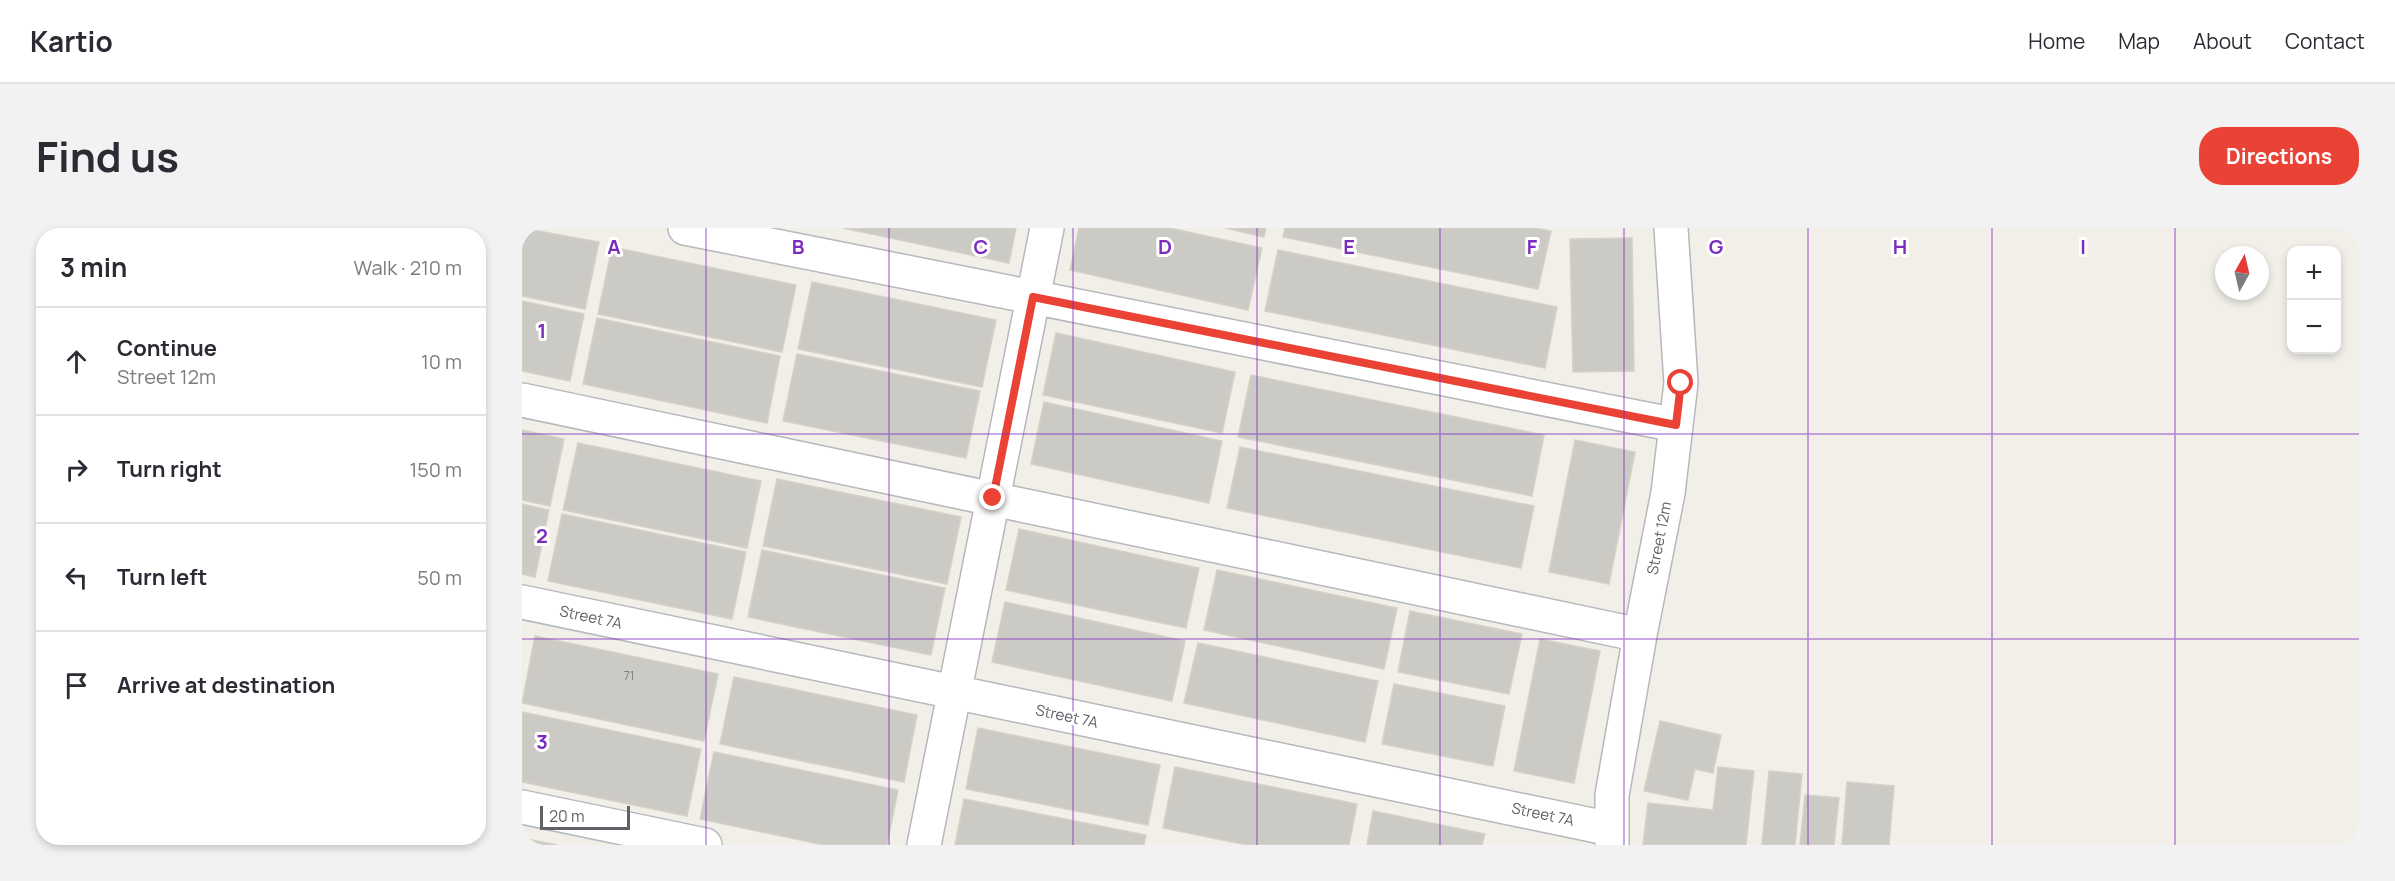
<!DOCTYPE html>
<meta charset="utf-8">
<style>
body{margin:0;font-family:Manrope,sans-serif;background:#f2f2f3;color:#2b2b33}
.controls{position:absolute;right:18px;top:18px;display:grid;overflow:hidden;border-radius:12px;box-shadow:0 3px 9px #0003}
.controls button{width:54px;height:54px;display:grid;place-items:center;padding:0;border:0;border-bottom:2px solid #e1e1e2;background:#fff;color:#2b2b33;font:30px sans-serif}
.compass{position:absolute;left:1693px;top:18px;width:54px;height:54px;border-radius:50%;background:#fff;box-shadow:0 3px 9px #0003;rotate:8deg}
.scale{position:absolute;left:18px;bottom:15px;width:90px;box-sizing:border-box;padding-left:6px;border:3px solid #5f6368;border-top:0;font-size:16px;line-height:21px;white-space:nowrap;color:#5f6368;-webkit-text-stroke:4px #fff;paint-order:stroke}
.stop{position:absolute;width:18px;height:18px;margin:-14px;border:4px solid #ea4335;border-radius:50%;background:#fff}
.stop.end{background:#ea4335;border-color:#fff;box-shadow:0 2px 6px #0008}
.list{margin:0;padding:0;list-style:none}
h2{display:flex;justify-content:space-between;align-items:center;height:78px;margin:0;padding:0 24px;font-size:26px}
h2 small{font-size:20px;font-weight:400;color:#7c7c81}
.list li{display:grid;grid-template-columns:39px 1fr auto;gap:18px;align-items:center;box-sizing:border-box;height:108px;padding:0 24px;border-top:2px solid #e1e1e2}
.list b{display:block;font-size:22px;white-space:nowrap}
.list p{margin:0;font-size:20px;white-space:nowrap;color:#7c7c81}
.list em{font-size:20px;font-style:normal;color:#7c7c81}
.icon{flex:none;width:33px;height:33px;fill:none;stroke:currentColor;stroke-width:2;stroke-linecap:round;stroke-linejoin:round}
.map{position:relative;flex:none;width:1837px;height:617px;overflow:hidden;border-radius:24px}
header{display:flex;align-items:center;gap:36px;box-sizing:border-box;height:84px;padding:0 30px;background:#fff;border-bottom:2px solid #e1e1e2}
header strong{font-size:28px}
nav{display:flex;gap:33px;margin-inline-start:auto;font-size:21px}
.intro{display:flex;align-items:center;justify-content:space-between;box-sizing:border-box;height:144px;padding:0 36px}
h1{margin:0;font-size:42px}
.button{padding:15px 27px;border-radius:24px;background:#ea4335;color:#fff;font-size:21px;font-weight:700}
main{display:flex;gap:36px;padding:0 36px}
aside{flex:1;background:#fff;border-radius:24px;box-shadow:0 3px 9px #0003}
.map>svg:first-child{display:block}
</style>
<header>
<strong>Kartio</strong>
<nav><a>Home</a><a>Map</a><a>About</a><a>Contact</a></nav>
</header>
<div class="intro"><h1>Find us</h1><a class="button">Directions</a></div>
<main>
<aside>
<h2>3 min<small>Walk · 210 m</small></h2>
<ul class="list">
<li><svg class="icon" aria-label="ahead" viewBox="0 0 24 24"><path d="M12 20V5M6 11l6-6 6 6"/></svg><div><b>Continue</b><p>Street 12m</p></div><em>10 m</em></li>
<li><svg class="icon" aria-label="right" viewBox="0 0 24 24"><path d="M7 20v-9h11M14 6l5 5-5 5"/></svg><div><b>Turn right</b></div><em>150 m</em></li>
<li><svg class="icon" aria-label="left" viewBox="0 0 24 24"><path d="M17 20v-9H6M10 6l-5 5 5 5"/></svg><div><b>Turn left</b></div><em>50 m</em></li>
<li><svg class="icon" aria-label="arrive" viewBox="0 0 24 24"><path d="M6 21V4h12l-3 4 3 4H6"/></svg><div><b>Arrive at destination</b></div></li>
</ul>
</aside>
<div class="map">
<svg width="1837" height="617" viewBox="0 0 1837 617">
<rect width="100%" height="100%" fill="#f1efe8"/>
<!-- building -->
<path fill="#cccac5" stroke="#d6d1c6" stroke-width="1.5" d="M0,0L77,14L63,81L0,68Z
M321,0H494L487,35Z
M557,0H648L740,20L726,82L548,42Z
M703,0H744L742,9Z
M763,0H1013L1029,3L1016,61L761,9Z
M1110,10L1112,143L1051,144L1048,11Z
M90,19L274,57L260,124L76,86Z
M756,22L1035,79L1023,140L743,83Z
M290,54L474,92L460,159L276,121Z
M0,73L62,86L48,153L0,143Z
M75,90L258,128L245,195L61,156Z
M534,105L713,144L700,205L521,167Z
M275,126L458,163L444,230L261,193Z
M729,147L1022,207L1010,268L716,209Z
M522,174L700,213L687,275L509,236Z
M0,202L42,211L28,278L0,272Z
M1053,212L1113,224L1087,356L1027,344Z
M56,215L239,253L225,320L41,282Z
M718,219L1012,278L999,340L705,280Z
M255,251L439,289L425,356L241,318Z
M0,276L27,282L13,349L0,346Z
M40,286L224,324L210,391L26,353Z
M497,301L677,340L664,400L484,362Z
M240,322L423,360L409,427L226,389Z
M695,342L875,380L862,441L682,402Z
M483,374L663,413L650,473L470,434Z
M888,383L1000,406L987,466L876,444Z
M13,408L196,446L182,513L0,475Z
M1018,411L1078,423L1052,555L992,543Z
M676,415L856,453L843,514L662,475Z
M212,449L395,487L382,554L198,516Z
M872,456L983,478L971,538L860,516Z
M0,484L179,521L165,588L0,554Z
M1138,493L1199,507L1191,545L1173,541L1166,572L1122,563Z
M456,500L638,537L626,597L444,561Z
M192,524L376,562L365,617H302L178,591Z
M653,539L835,576L827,617H725L641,600Z
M1196,539L1232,543L1224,617H1121L1126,575L1191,582Z
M1247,543L1280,546L1273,617H1240Z
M1325,554L1372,558L1367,617H1320Z
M1283,567L1317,570L1312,617H1278Z
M442,571L624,607L622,617H433Z
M851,583L963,606L960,617H845Z
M0,610L35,617H0Z"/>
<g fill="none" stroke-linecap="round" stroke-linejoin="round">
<!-- minor casing -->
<g stroke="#b5b8bc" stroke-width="36">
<path id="minor" d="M163,0L1154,197
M0,172L1118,407
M0,374L1089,601
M0,579L183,617
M402,617L525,0
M1090,617V567L1118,407L1146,265L1159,155L1149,0"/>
</g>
<!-- minor -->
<use href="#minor" stroke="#fff" stroke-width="33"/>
</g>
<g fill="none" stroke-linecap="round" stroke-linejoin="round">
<!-- route -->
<path stroke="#ea4335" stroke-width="8" d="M471,270L511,69L1154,197L1159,155"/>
</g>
<!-- grid -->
<path fill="none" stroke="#7b2cbf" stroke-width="1.5" stroke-opacity="0.55" d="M184,0V617M367,0V617M551,0V617M735,0V617M918,0V617M1102,0V617M1286,0V617M1470,0V617M1653,0V617M0,206H1837M0,411H1837"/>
<g text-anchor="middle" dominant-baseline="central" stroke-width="6" stroke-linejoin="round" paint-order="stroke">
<!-- number labels -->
<g font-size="12" fill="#7a7d7f">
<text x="107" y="447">71</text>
</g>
<!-- street labels -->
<g font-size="15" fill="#5f6368" stroke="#fff">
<text transform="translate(1137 310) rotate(-79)">Street 12m</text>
<text transform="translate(69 389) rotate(12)">Street 7A</text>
<text transform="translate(545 488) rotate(12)">Street 7A</text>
<text transform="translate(1021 586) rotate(12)">Street 7A</text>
</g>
</g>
<g font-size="20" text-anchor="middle" font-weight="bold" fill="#7b2cbf" stroke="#fff" stroke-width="6" stroke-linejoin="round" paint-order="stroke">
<text x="92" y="26">A</text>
<text x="276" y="26">B</text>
<text x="459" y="26">C</text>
<text x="643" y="26">D</text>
<text x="827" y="26">E</text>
<text x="1010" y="26">F</text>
<text x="1194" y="26">G</text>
<text x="1378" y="26">H</text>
<text x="1561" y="26">I</text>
<text x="20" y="110">1</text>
<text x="20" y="315">2</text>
<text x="20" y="521">3</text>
</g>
</svg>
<div class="controls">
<button>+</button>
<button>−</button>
</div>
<svg class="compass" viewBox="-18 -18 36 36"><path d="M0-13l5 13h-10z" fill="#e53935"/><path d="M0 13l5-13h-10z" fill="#7c7c81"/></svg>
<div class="scale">20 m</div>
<div class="stop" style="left:1159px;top:155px"></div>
<div class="stop end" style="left:471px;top:270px"></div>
</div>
</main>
